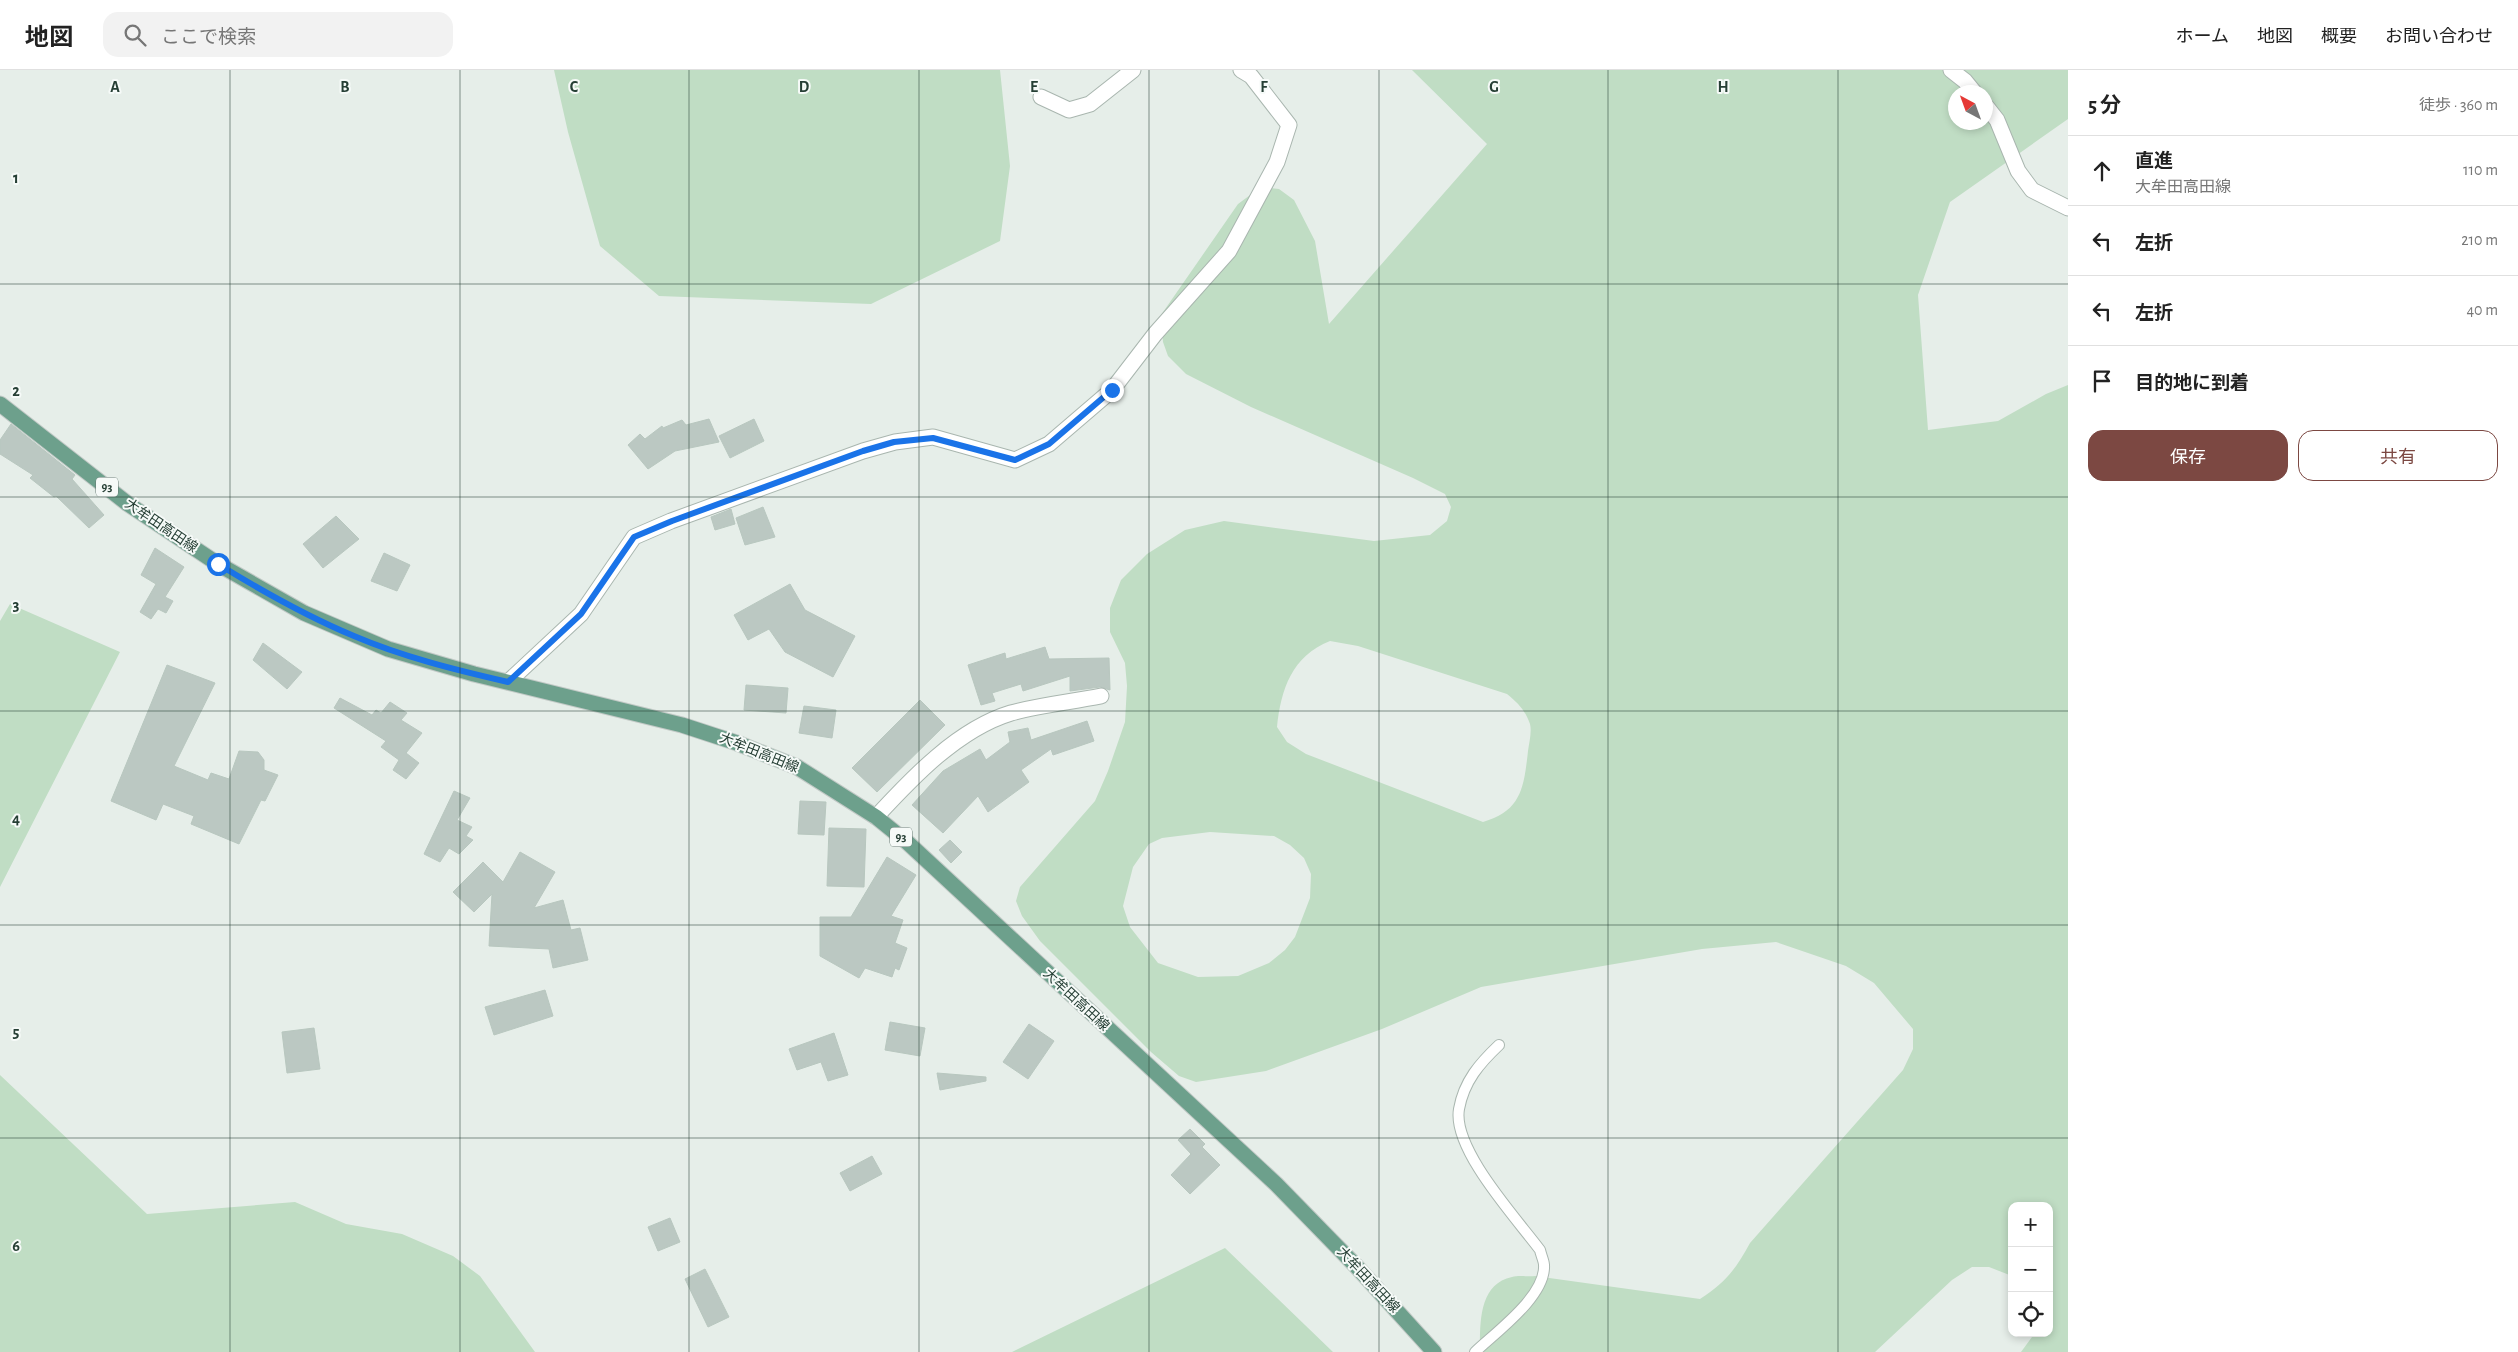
<!DOCTYPE html>
<html lang="ja">
<meta charset="utf-8">
<style>
body{margin:0;font-family:"Alegreya Sans","Noto Sans JP",sans-serif;background:#f2f2f2;color:#222}
.controls{position:absolute;right:15px;bottom:15px;display:grid;overflow:hidden;border-radius:10px;box-shadow:0 2px 8px #0003}
.controls button{width:45px;height:45px;display:grid;place-items:center;padding:0;border:0;border-bottom:1px solid #e0e0e0;background:#fff;color:#222;font:25px sans-serif}
.compass{position:absolute;left:1948px;top:15px;width:45px;height:45px;border-radius:50%;background:#fff;box-shadow:0 2px 8px #0003;rotate:319deg}
.stop{position:absolute;width:15px;height:15px;margin:-11px;border:4px solid #1a73e8;border-radius:50%;background:#fff}
.stop.end{background:#1a73e8;border-color:#fff;box-shadow:0 1px 5px #0008}
.list{margin:0;padding:0;list-style:none}
h2{display:flex;justify-content:space-between;align-items:center;height:65px;margin:0;padding:0 20px;font-size:21px}
h2 small{font-size:16px;font-weight:400;color:#767676}
.list li{display:grid;grid-template-columns:32px 1fr auto;gap:15px;align-items:center;box-sizing:border-box;height:70px;padding:0 20px;border-top:1px solid #e0e0e0}
.list b{display:block;font-size:19px;white-space:nowrap}
.list p{margin:0;font-size:16px;white-space:nowrap;color:#767676}
.list em{font-size:16px;font-style:normal;color:#767676}
.actions{display:flex;gap:10px;padding:15px 20px}
.actions a{flex:1;padding:11px 0;border:1px solid #7c4842;border-radius:15px;text-align:center;font-size:18px;color:#7c4842}
.actions .main{background:#7c4842;color:#fff}
.icon{flex:none;width:28px;height:28px;fill:none;stroke:currentColor;stroke-width:2;stroke-linecap:round;stroke-linejoin:round}
.map{position:relative;flex:none;width:2068px;height:1282px;overflow:hidden}
header{display:flex;align-items:center;gap:30px;box-sizing:border-box;height:70px;padding:0 25px;background:#fff;border-bottom:1px solid #e0e0e0}
header strong{font-size:24px}
nav{display:flex;gap:28px;margin-inline-start:auto;font-size:18px}
.search{width:350px;height:45px;background:#f2f2f2;display:flex;align-items:center;gap:12px;box-sizing:border-box;padding:0 18px;border-radius:15px;color:#767676;font-size:19px}
main{display:flex}
aside{flex:1;background:#fff}
.map>svg:first-child{display:block}
</style>
<header>
<strong>地図</strong>
<div class="search"><svg class="icon" aria-label="search" viewBox="0 0 24 24"><circle cx="10" cy="10" r="6"/><path d="M15 15l6 6"/></svg>ここで検索</div>
<nav><a>ホーム</a><a>地図</a><a>概要</a><a>お問い合わせ</a></nav>
</header>
<main>
<div class="map">
<svg width="2068" height="1282" viewBox="0 0 2068 1282">
<rect width="100%" height="100%" fill="#e6eee9"/>
<!-- green -->
<path fill="#c0ddc4" fill-rule="evenodd" d="M554,0H1000L1010,96L1000,171L871,234L659,226L600,176L568,62Z
M1412,0H2068V49L1950,132L1918,225L1928,360L1998,351L2046,324L2068,315V1282H2021L2035,1263H2049V1136H2012V1206L1989,1197H1972L1952,1210L1875,1282H1480C1480,1255 1478,1214 1512,1207C1519,1205 1528,1207 1535,1206L1700,1229C1725,1213 1736,1199 1750,1173L1903,1000L1913,979V959L1874,913L1846,896L1776,872L1702,879L1481,917L1382,959L1266,1001L1196,1012L1179,1006L1151,982L1040,871L1022,846L1016,831L1020,817L1095,731L1108,701L1125,652L1127,616L1125,593L1110,562V538L1121,510L1147,484L1185,460L1224,451L1374,471L1430,465L1447,451L1451,437L1445,424L1413,408L1251,337L1186,304L1168,286L1163,272L1161,245L1238,134L1261,117L1279,119L1294,130L1315,171L1329,254L1487,74ZM1956,22H1986V52H1956ZM1330,571L1358,576L1507,624C1518,633 1525,640 1530,654C1532,662 1529,673 1528,681C1524,716 1522,741 1483,752L1306,684L1287,672L1277,657C1281,619 1292,586 1330,571ZM1210,762L1274,766L1290,775L1304,788L1311,804L1310,828L1295,867L1285,880L1269,893L1238,906L1198,907L1158,893L1130,857L1123,836L1133,797L1149,774L1162,768Z
M10,534L120,582L0,817V551Z
M0,1005L147,1144L295,1132L346,1154L402,1164L453,1186L480,1206L535,1282H0Z
M1225,1178L1333,1282H1012Z"/>
<!-- building -->
<path fill="#bbc8c2" stroke="#b8c7bf" d="M709,349L719,372L675,381L648,399L628,375L640,364L645,369L662,356L663,358L682,350L686,355Z
M754,349L764,371L730,388L719,366Z
M11,354L75,405L72,409L104,445L89,458L56,426L54,427L30,408L33,405L0,384V370Z
M763,437L775,467L745,475L736,448Z
M731,439L735,454L715,460L711,447Z
M336,446L359,469L323,498L303,474Z
M155,478L184,497L165,527L173,531L166,543L158,539L151,549L140,542L156,514L141,505Z
M384,483L410,495L397,521L371,511Z
M790,514L805,540L855,566L833,607L785,582L769,559L748,570L734,545Z
M263,573L302,602L287,619L253,590Z
M1045,577L1049,589L1109,588L1110,620L1100,617L1070,621V606L1023,621L1021,614L992,623L995,631L981,635L968,595L1005,583L1006,589Z
M167,595L215,613L174,696L208,710L211,703L229,709L239,681L258,682L264,690V700L278,705L265,731L261,730L239,774L191,754L194,746L163,734L156,750L111,731Z
M746,615L788,618L786,643L744,640Z
M340,628L372,645L376,640L381,643L390,632L407,643L401,650L422,663L406,683L419,693L406,709L393,700L399,690L381,677L386,671L334,638Z
M920,630L945,655L877,722L852,698Z
M804,636L836,640L832,668L799,663Z
M1087,651L1094,671L1053,685L1051,679L1021,700L1029,712L988,742L978,726L943,763L912,735L943,701L980,679L986,690L1010,672L1008,662L1028,658L1031,670Z
M454,721L470,728L457,750L472,757L466,766L473,770L459,784L449,778L440,792L424,784Z
M800,731L826,732L824,765L798,764Z
M829,758L866,759L864,817L827,816Z
M950,770L962,782L951,793L939,780Z
M520,782L555,802L534,838L563,830L571,860L580,858L588,890L553,898L549,879L489,876L492,824L474,842L453,822L483,792L503,812Z
M887,787L916,805L891,846L903,850L895,873L907,878L899,900L895,898L892,907L865,898L859,908L820,886V847H851Z
M545,920L553,946L494,965L485,937Z
M890,952L925,958L920,986L885,980Z
M1029,954L1054,971L1028,1009L1003,992Z
M314,958L320,999L287,1003L282,962Z
M834,963L848,1005L828,1011L821,992L797,1000L789,979Z
M937,1003L986,1007V1011L940,1020Z
M1190,1059L1205,1074L1202,1077L1220,1095L1190,1124L1171,1105L1191,1084L1178,1070Z
M872,1086L882,1104L850,1121L840,1103Z
M670,1148L680,1172L658,1181L648,1157Z
M705,1199L729,1247L708,1257L685,1209Z"/>
<g fill="none" stroke-linecap="round" stroke-linejoin="round">
<!-- service casing -->
<g stroke="#a9b6af" stroke-width="12">
<path id="service" d="M1475,1282C1496,1262 1546,1226 1544,1195C1544,1191 1541,1185 1540,1180C1517,1149 1452,1079 1459,1039C1464,1011 1480,993 1499,975"/>
</g>
<!-- minor casing -->
<g stroke="#a9b6af" stroke-width="17">
<path id="minor" d="M1951,0L1965,11L1974,22
M1041,27L1069,40L1090,34L1133,0
M1986,36L1997,50L2018,101L2032,120L2068,138
M508,612L581,544L634,467L671,451L863,381L895,372L933,367L1015,390L1049,374L1112,320L1155,264L1229,181L1277,92L1289,55L1251,6L1241,0
M876,747C912,708 958,659 1011,643C1040,635 1071,632 1101,626"/>
</g>
<!-- primary casing -->
<g stroke="#c2c9c6" stroke-width="17">
<path id="primary" d="M0,334L128,434L218,494L304,543L388,579L474,604L682,655L737,673L797,697L876,747L908,773L1276,1114L1356,1196L1434,1282"/>
</g>
<!-- service -->
<use href="#service" stroke="#fff" stroke-width="10"/>
<!-- minor -->
<use href="#minor" stroke="#fff" stroke-width="15"/>
<!-- primary -->
<use href="#primary" stroke="#6da08c" stroke-width="15"/>
</g>
<g fill="none" stroke-linecap="round" stroke-linejoin="round">
<!-- route -->
<path stroke="#1a73e8" stroke-width="6" d="M218,494C262,521 306,546 354,566C403,587 456,600 508,612L581,544L634,467L672,451L863,381L894,372L933,368L1015,390L1049,374L1112,320"/>
</g>
<!-- grid -->
<path fill="none" stroke="#263f35" stroke-width="1" stroke-opacity="0.55" d="M230,0V1282M460,0V1282M689,0V1282M919,0V1282M1149,0V1282M1379,0V1282M1608,0V1282M1838,0V1282M0,214H2068M0,427H2068M0,641H2068M0,855H2068M0,1068H2068"/>
<g text-anchor="middle" dominant-baseline="central" stroke-width="4" stroke-linejoin="round" paint-order="stroke">
<!-- shield labels -->
<g fill="#f6faf8" stroke="#647770" stroke-width="1">
<rect x="96" y="407.5" width="22" height="19" rx="4"/>
<rect x="890" y="757.5" width="22" height="19" rx="4"/>
</g>
<g font-size="12" font-weight="bold" fill="#263f35">
<text x="107" y="417">93</text>
<text x="901" y="767">93</text>
</g>
<!-- street labels -->
<g font-size="14" fill="#263f35" stroke="#f6faf8">
<text transform="translate(161 456) rotate(34)">大牟田高田線</text>
<text transform="translate(759 683) rotate(22)">大牟田高田線</text>
<text transform="translate(1076 930) rotate(43)">大牟田高田線</text>
<text transform="translate(1368 1210) rotate(47)">大牟田高田線</text>
</g>
</g>
<g font-size="16" text-anchor="middle" font-weight="bold" fill="#263f35" stroke="#f6faf8" stroke-width="4" stroke-linejoin="round" paint-order="stroke">
<text x="115" y="22">A</text>
<text x="345" y="22">B</text>
<text x="574" y="22">C</text>
<text x="804" y="22">D</text>
<text x="1034" y="22">E</text>
<text x="1264" y="22">F</text>
<text x="1494" y="22">G</text>
<text x="1723" y="22">H</text>
<text x="16" y="113">1</text>
<text x="16" y="326">2</text>
<text x="16" y="540">3</text>
<text x="16" y="754">4</text>
<text x="16" y="967">5</text>
<text x="16" y="1181">6</text>
</g>
</svg>
<div class="controls">
<button>+</button>
<button>−</button>
<button><svg class="icon" aria-label="locate" viewBox="0 0 24 24"><circle cx="12" cy="12" r="6"/><path d="M12 2v4M12 18v4M2 12h4M18 12h4"/></svg></button>
</div>
<svg class="compass" viewBox="-18 -18 36 36"><path d="M0-13l5 13h-10z" fill="#e53935"/><path d="M0 13l5-13h-10z" fill="#767676"/></svg>
<div class="stop" style="left:218px;top:494px"></div>
<div class="stop end" style="left:1112px;top:320px"></div>
</div>
<aside>
<h2>5 分<small>徒歩 · 360 m</small></h2>
<ul class="list">
<li><svg class="icon" aria-label="ahead" viewBox="0 0 24 24"><path d="M12 20V5M6 11l6-6 6 6"/></svg><div><b>直進</b><p>大牟田高田線</p></div><em>110 m</em></li>
<li><svg class="icon" aria-label="left" viewBox="0 0 24 24"><path d="M17 20v-9H6M10 6l-5 5 5 5"/></svg><div><b>左折</b></div><em>210 m</em></li>
<li><svg class="icon" aria-label="left" viewBox="0 0 24 24"><path d="M17 20v-9H6M10 6l-5 5 5 5"/></svg><div><b>左折</b></div><em>40 m</em></li>
<li><svg class="icon" aria-label="arrive" viewBox="0 0 24 24"><path d="M6 21V4h12l-3 4 3 4H6"/></svg><div><b>目的地に到着</b></div></li>
</ul>
<div class="actions"><a class="main">保存</a><a>共有</a></div>
</aside>
</main>
